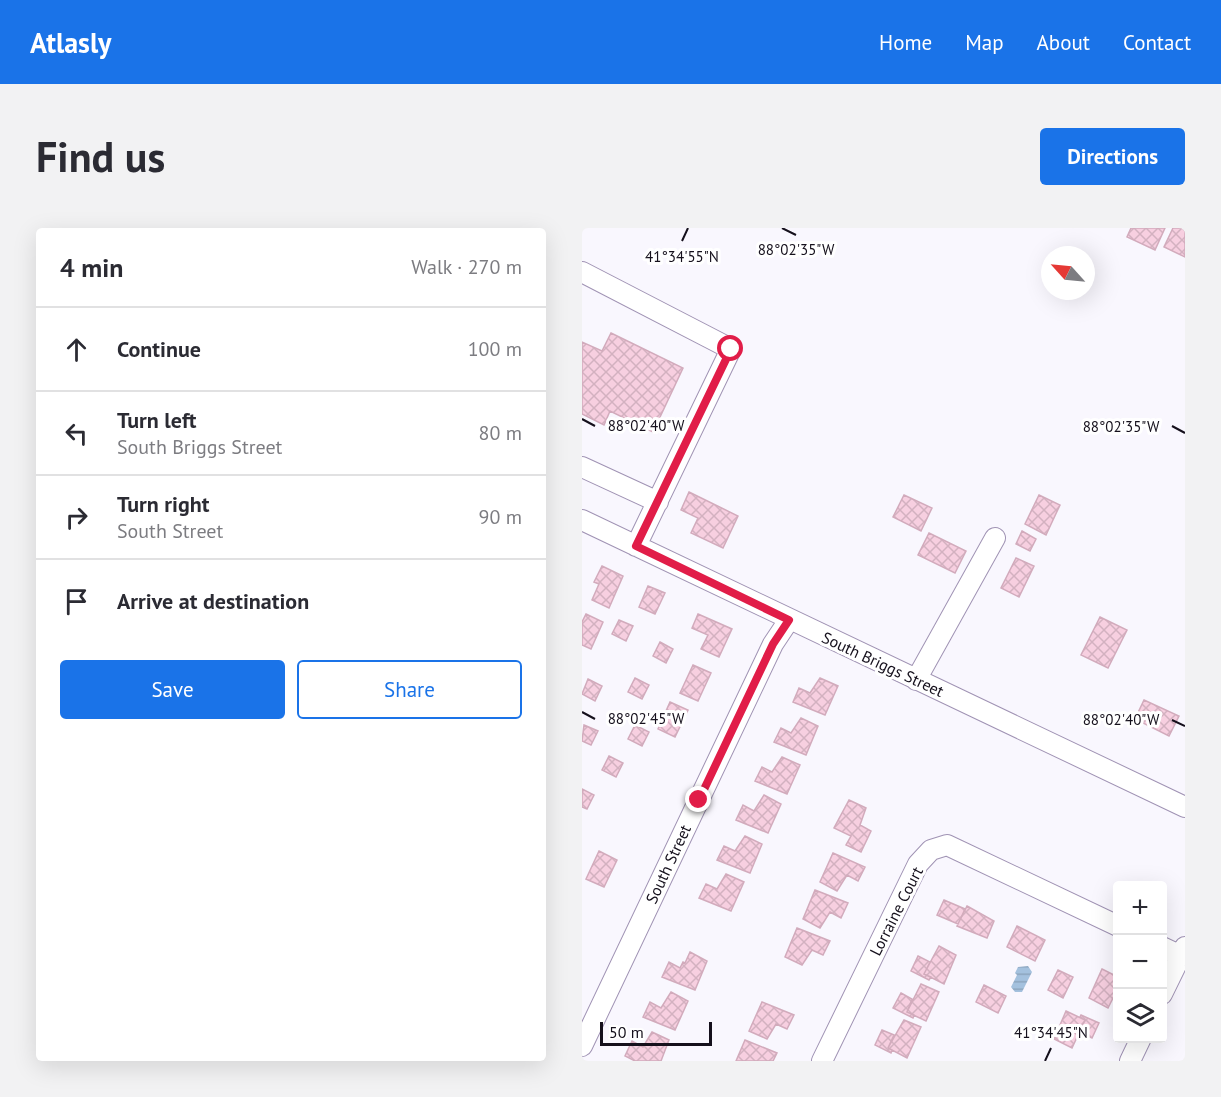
<!DOCTYPE html>
<meta charset="utf-8">
<style>
body{margin:0;font-family:"PT Sans",sans-serif;background:#f2f2f3;color:#2b2b33}
.controls{position:absolute;right:18px;bottom:18px;display:grid;overflow:hidden;border-radius:6px;box-shadow:0 6px 24px #0002}
.controls button{width:54px;height:54px;display:grid;place-items:center;padding:0;border:0;border-bottom:2px solid #e1e1e2;background:#fff;color:#2b2b33;font:30px sans-serif}
.compass{position:absolute;left:459px;top:18px;width:54px;height:54px;border-radius:50%;background:#fff;box-shadow:0 6px 24px #0002;rotate:297deg}
.scale{position:absolute;left:18px;bottom:15px;width:112px;box-sizing:border-box;padding-left:6px;border:3px solid #15101c;border-top:0;font-size:16px;line-height:21px;white-space:nowrap;color:#15101c;-webkit-text-stroke:4px #fff;paint-order:stroke}
.stop{position:absolute;width:18px;height:18px;margin:-14px;border:4px solid #e11d48;border-radius:50%;background:#fff}
.stop.end{background:#e11d48;border-color:#fff;box-shadow:0 2px 6px #0008}
.list{margin:0;padding:0;list-style:none}
h2{display:flex;justify-content:space-between;align-items:center;height:78px;margin:0;padding:0 24px;font-size:26px}
h2 small{font-size:20px;font-weight:400;color:#7c7c81}
.list li{display:grid;grid-template-columns:39px 1fr auto;gap:18px;align-items:center;box-sizing:border-box;height:84px;padding:0 24px;border-top:2px solid #e1e1e2}
.list b{display:block;font-size:22px;white-space:nowrap}
.list p{margin:0;font-size:20px;white-space:nowrap;color:#7c7c81}
.list em{font-size:20px;font-style:normal;color:#7c7c81}
.actions{display:flex;gap:12px;padding:18px 24px}
.actions a{flex:1;padding:14px 0;border:2px solid #1a73e8;border-radius:6px;text-align:center;font-size:21px;color:#1a73e8}
.actions .main{background:#1a73e8;color:#fff}
.icon{flex:none;width:33px;height:33px;fill:none;stroke:currentColor;stroke-width:2;stroke-linecap:round;stroke-linejoin:round}
.map{position:relative;flex:none;width:603px;height:833px;overflow:hidden;border-radius:6px}
header{display:flex;align-items:center;gap:36px;box-sizing:border-box;height:84px;padding:0 30px;background:#1a73e8;color:#fff}
header strong{font-size:28px}
nav{display:flex;gap:33px;margin-inline-start:auto;font-size:21px}
.intro{display:flex;align-items:center;justify-content:space-between;box-sizing:border-box;height:144px;padding:0 36px}
h1{margin:0;font-size:42px}
.button{padding:15px 27px;border-radius:6px;background:#1a73e8;color:#fff;font-size:21px;font-weight:700}
main{display:flex;gap:36px;padding:0 36px}
aside{flex:1;background:#fff;border-radius:6px;box-shadow:0 6px 24px #0002}
.map>svg:first-child{display:block}
</style>
<header>
<strong>Atlasly</strong>
<nav><a>Home</a><a>Map</a><a>About</a><a>Contact</a></nav>
</header>
<div class="intro"><h1>Find us</h1><a class="button">Directions</a></div>
<main>
<aside>
<h2>4 min<small>Walk · 270 m</small></h2>
<ul class="list">
<li><svg class="icon" aria-label="ahead" viewBox="0 0 24 24"><path d="M12 20V5M6 11l6-6 6 6"/></svg><div><b>Continue</b></div><em>100 m</em></li>
<li><svg class="icon" aria-label="left" viewBox="0 0 24 24"><path d="M17 20v-9H6M10 6l-5 5 5 5"/></svg><div><b>Turn left</b><p>South Briggs Street</p></div><em>80 m</em></li>
<li><svg class="icon" aria-label="right" viewBox="0 0 24 24"><path d="M7 20v-9h11M14 6l5 5-5 5"/></svg><div><b>Turn right</b><p>South Street</p></div><em>90 m</em></li>
<li><svg class="icon" aria-label="arrive" viewBox="0 0 24 24"><path d="M6 21V4h12l-3 4 3 4H6"/></svg><div><b>Arrive at destination</b></div></li>
</ul>
<div class="actions"><a class="main">Save</a><a>Share</a></div>
</aside>
<div class="map">
<svg width="603" height="833" viewBox="0 0 603 833">
<defs>
<pattern id="water-rules" width="6" height="5" patternUnits="userSpaceOnUse" patternTransform="scale(1.5)"><rect width="6" height="5" fill="#a4c1de"/><path d="M0 2.5h6" fill="none" stroke="#8ca5be"/></pattern>
<pattern id="building-cross-hatch" width="8" height="8" patternUnits="userSpaceOnUse" patternTransform="scale(1.5)"><rect width="8" height="8" fill="#f7cfe0"/><path d="M0 0l8 8M0 8l8-8" fill="none" stroke="#d3b1c0"/></pattern>
</defs>
<rect width="100%" height="100%" fill="#f9f7fe"/>
<!-- water -->
<path fill="url(#water-rules)" d="M446,738L450,744L440,764H433L429,759L435,747L433,745L436,739Z"/>
<!-- building -->
<path fill="url(#building-cross-hatch)" stroke="#d2abbc" stroke-width="1.5" d="M549,0H583L573,22L545,9Z
M591,0H603V29L582,19Z
M29,105L101,140L71,204L28,183L22,197L0,186V114L20,123Z
M107,264L156,288L141,320L109,305L116,290L99,282Z
M322,267L350,280L339,303L311,289Z
M457,267L478,277L464,307L443,296Z
M440,303L454,311L448,323L434,316Z
M347,305L384,323L373,345L336,327Z
M434,330L452,338L437,369L419,360Z
M20,338L41,348L27,380L10,372L17,356L12,354Z
M66,358L83,365L73,386L57,379Z
M4,386L21,394L9,421L0,417V394Z
M116,386L150,401L137,429L119,421L126,407L110,400Z
M518,389L545,402L526,440L499,427Z
M37,392L51,398L44,413L30,406Z
M78,414L91,421L84,435L71,428Z
M111,437L129,445L116,473L98,465Z
M53,450L67,457L60,471L46,464Z
M238,450L256,458L243,487L211,474L217,460L228,465Z
M6,451L20,458L13,473L0,466Z
M562,472L597,488L587,508L553,491Z
M88,474L106,482L93,509L76,501Z
M219,490L236,498L224,527L192,514L199,500L209,505Z
M2,497L16,503L9,517L0,513Z
M53,497L67,504L60,518L46,511Z
M27,528L41,535L34,549L20,542Z
M200,529L218,537L205,566L173,553L180,539L190,544Z
M0,561L12,567L5,581L0,579Z
M182,567L199,576L186,605L154,592L161,577L172,583Z
M267,572L284,580L278,597L289,603L279,624L264,617L269,608L252,600Z
M163,608L180,616L168,645L135,632L142,618L153,623Z
M17,623L35,632L22,659L4,651Z
M251,625L283,639L276,653L265,647L255,663L238,654Z
M144,646L162,654L149,683L117,670L124,656L135,661Z
M233,662L266,675L259,690L248,684L238,700L221,691Z
M362,672L383,681L376,696L355,687Z
M385,678L412,693L405,710L375,698Z
M435,698L463,712L453,733L425,719Z
M215,700L248,713L241,727L230,722L220,737L203,729Z
M357,718L374,727L362,756L342,746Z
M108,724L125,733L113,762L80,749L87,734L98,740L101,734L103,735Z
M336,728L348,734L342,746L349,749L347,752L329,743Z
M520,741L536,749V760L526,780L507,770Z
M476,742L491,749L481,770L466,762Z
M339,756L357,764L344,793L325,784Z
M402,757L424,768L416,785L394,774Z
M89,764L106,773L93,802L61,789L68,774L79,780Z
M319,765L330,771L325,784L332,787L331,790L311,780Z
M180,774L212,787L205,801L194,796L185,811L167,803Z
M484,783L503,792L490,820L472,811Z
M499,787L517,795L510,810L497,804L503,792L498,789Z
M322,792L339,799L325,830L306,820Z
M300,802L312,807L306,820L310,822L309,825L293,817Z
M70,804L87,812L79,833H53L43,828L50,813L61,819Z
M163,812L195,825L191,833H154Z"/>
<g fill="none" stroke-linecap="round" stroke-linejoin="round">
<!-- minor casing -->
<g stroke="#a093b4" stroke-width="22">
<path id="minor" d="M0,44L149,121L54,318
M0,239L76,274
M0,292L603,579
M334,452L413,310
M580,719L599,728
M580,766L603,719
M0,818L191,416L207,392
M240,833L336,636L349,622L365,617L536,698
M548,833L559,810"/>
</g>
<!-- minor -->
<use href="#minor" stroke="#fff" stroke-width="20"/>
</g>
<g fill="none" stroke-linecap="round" stroke-linejoin="round">
<!-- route -->
<path stroke="#e11d48" stroke-width="8" d="M117,572L191,416L207,392L54,318L149,121"/>
</g>
<!-- ticks -->
<path fill="none" stroke="#15101c" stroke-width="2" d="M200,0L214,7M100,13L106,0M0,191L13,198M590,198L603,205M0,484L13,491M590,492L603,498M463,833L469,820"/>
<g text-anchor="middle" dominant-baseline="central" stroke-width="6" stroke-linejoin="round" paint-order="stroke">
<!-- street labels -->
<g font-size="16" fill="#15101c" stroke="#fff">
<text transform="translate(301 436) rotate(25)">South Briggs Street</text>
<text transform="translate(86 636) rotate(-65)">South Street</text>
<text transform="translate(314 683) rotate(-63)">Lorraine Court</text>
</g>
</g>
<g font-size="15" text-anchor="middle" fill="#15101c" stroke="#fff" stroke-width="6" stroke-linejoin="round" paint-order="stroke">
<text x="214" y="27">88°02'35"W</text>
<text x="100" y="34">41°34'55"N</text>
<text x="64" y="203">88°02'40"W</text>
<text x="539" y="204">88°02'35"W</text>
<text x="64" y="496">88°02'45"W</text>
<text x="539" y="497">88°02'40"W</text>
<text x="469" y="810">41°34'45"N</text>
</g>
</svg>
<div class="controls">
<button>+</button>
<button>−</button>
<button><svg class="icon" aria-label="layers" viewBox="0 0 24 24"><path d="M12 4l9 5-9 5-9-5zM3 14l9 5 9-5"/></svg></button>
</div>
<svg class="compass" viewBox="-18 -18 36 36"><path d="M0-13l5 13h-10z" fill="#e53935"/><path d="M0 13l5-13h-10z" fill="#7c7c81"/></svg>
<div class="scale">50 m</div>
<div class="stop" style="left:149px;top:121px"></div>
<div class="stop end" style="left:117px;top:572px"></div>
</div>
</main>
